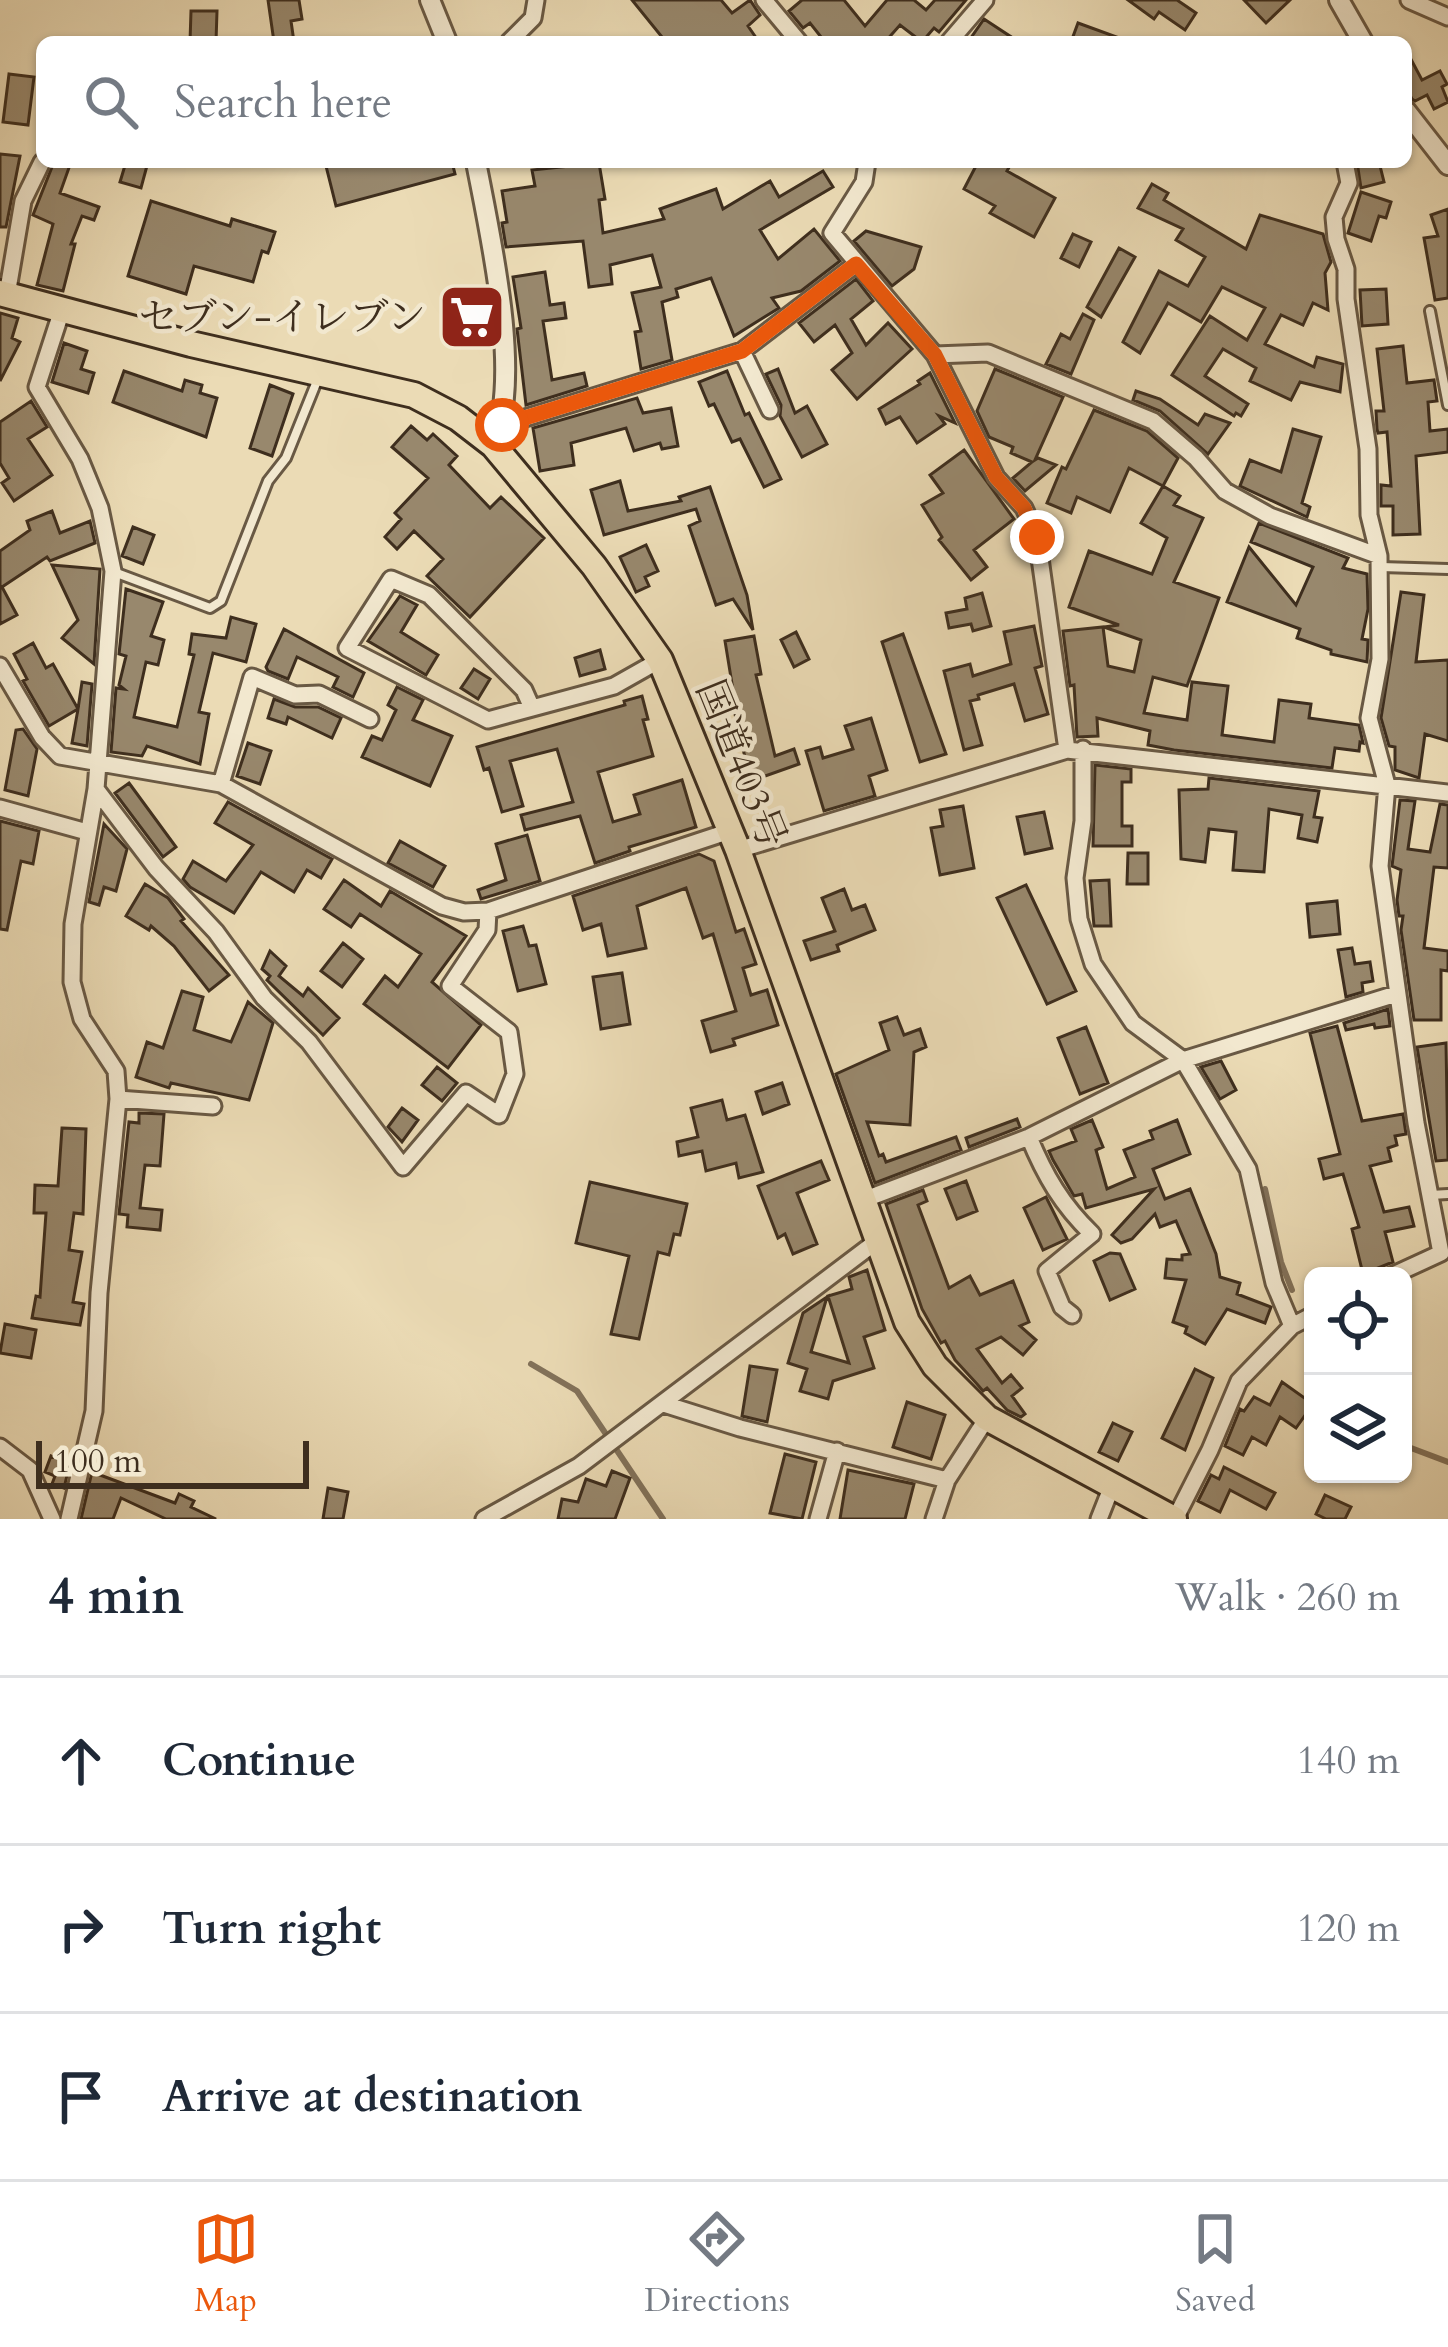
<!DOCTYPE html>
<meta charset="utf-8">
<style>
body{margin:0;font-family:Cardo,"Noto Serif JP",serif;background:#f2f2f3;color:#1f2937}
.controls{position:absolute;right:36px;bottom:36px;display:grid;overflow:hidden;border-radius:18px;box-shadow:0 3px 9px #0004}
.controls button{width:108px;height:108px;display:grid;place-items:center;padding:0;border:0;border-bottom:3px solid #e0e1e3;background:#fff;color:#1f2937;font:60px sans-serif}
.scale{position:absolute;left:36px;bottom:30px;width:273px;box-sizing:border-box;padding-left:12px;border:6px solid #3e2e1e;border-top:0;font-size:33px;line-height:42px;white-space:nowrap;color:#3e2e1e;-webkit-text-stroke:9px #f2e8cf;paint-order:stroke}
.stop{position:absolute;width:36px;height:36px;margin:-27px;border:9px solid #ea580c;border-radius:50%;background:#fff}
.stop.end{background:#ea580c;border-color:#fff;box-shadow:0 3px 12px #0008}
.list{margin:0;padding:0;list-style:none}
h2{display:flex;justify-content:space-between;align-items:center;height:156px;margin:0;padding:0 48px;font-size:51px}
h2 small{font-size:39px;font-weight:400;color:#747a83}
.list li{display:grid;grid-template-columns:78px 1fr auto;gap:36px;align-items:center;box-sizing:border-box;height:168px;padding:0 48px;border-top:3px solid #e0e1e3}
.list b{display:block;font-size:45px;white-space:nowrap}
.list em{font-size:39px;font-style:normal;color:#747a83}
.icon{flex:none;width:66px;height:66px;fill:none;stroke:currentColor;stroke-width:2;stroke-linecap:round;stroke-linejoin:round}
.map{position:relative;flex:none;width:1448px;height:1519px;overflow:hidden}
.search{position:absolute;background:#fff;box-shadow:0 3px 9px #0004;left:36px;right:36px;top:36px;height:132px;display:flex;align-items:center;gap:30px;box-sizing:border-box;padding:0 42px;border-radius:18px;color:#747a83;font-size:45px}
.sheet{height:660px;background:#fff}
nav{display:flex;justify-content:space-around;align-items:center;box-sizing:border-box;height:168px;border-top:3px solid #e0e1e3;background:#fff;font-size:33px;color:#747a83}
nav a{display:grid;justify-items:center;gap:6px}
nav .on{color:#ea580c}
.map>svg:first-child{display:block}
</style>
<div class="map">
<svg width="1448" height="1519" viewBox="0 0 1448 1519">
<rect width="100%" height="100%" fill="#ebdbb5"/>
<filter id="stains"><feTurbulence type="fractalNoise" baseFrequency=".00167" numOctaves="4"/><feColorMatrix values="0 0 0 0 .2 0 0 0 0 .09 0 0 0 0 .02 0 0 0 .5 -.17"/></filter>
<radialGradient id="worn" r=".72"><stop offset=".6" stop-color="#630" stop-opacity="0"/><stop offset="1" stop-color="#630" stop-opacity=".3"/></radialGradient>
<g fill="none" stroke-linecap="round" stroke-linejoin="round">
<!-- stream -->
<path stroke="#82725a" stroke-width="6" d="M1265,1189L1281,1262L1292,1290
M1308,1335L1313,1341
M531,1364L577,1391L663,1519
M1403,1445L1448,1462"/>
</g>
<!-- building -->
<path fill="#98886d" stroke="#3e2e1e" stroke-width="3" d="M268,0H299L302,19L291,21L294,42H274Z
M632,0H721L732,13L750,0L760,15L748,26L759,42H666Z
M802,0H844L865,26L887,0H914L926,10L935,0H966L939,32L934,28L922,42L900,25L885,42H825L810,23L803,28L789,11Z
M1128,0H1177L1196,13L1185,30L1159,12L1154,19Z
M1244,0H1290L1266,23Z
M191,11H217L216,42H190Z
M984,19L1019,42H968Z
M1078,23L1125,40L1124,42H1071Z
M1406,50L1422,80L1440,71L1447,84L1442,87L1448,102L1434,109L1427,95L1415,101L1412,99L1406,88Z
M9,74L34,77L28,125L3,122Z
M0,154L20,156L6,227H0Z
M54,162H71L60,193L99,207L94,220L82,216L71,244H75L63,291L37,285L53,224L33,215Z
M126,162H148L141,188L120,182Z
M325,162H452L455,174L336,206Z
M978,162H1012L1007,171L1055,198L1034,237L990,213L995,206L964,189Z
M1357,162H1379L1384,182L1361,188Z
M599,163L605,199L599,200L603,233L664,219L660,209L716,189L723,209L770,181L779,197L823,171L833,187L760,230L778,259L814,229L840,261L801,291L772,298L779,308L734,336L711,278L676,289L678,297L662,302L672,360L641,369L635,332L641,331L632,293L661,287L652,255L610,265L612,284L589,287L583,241L506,247L502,223L507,222L502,191L535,186L532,170Z
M1152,184L1168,193L1164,200L1246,249L1260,215L1323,234L1331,262L1325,273L1328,310L1313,303L1303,325L1281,315L1265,344L1314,367L1317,357L1343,364L1340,392L1300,382L1291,400L1250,381L1256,368L1223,349L1205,376L1248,404L1241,416L1236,413L1234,416L1172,375L1210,316L1247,340L1265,308L1222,287L1201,322L1168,303L1140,353L1123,342L1159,271L1188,286L1205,257L1176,240L1183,229L1138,208Z
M1361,192L1391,202L1386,218L1379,216L1371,241L1348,233Z
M151,201L230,226L232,219L275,232L268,253L262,251L253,282L194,266L186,294L128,276Z
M1448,209V298L1435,300L1424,238L1438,236L1431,215Z
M866,231L921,247L914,269L892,286L854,241Z
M1073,234L1091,242L1079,267L1061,258Z
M1119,248L1135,257L1101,317L1087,307Z
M545,272L550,305L564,303L566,318L543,321L552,380L584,373L587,386L526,405L517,329L521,328L513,277Z
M856,279L873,301L851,319L866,345L888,323L912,349L857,399L832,370L852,353L835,325L814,342L799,323Z
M485,288L490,343L458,346L453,291Z
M1386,289L1388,324L1362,326L1360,290Z
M0,313L18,318L12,338L20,342L0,381Z
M1083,314L1094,320L1071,374L1046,364L1061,334L1070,339Z
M64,343L87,351L81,369L94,373L88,393L52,382Z
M1403,346L1407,383L1434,380L1437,401L1428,402L1430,431L1448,429V452L1416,456L1420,534L1393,535V506H1381V485L1391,486L1387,432L1378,433L1377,429L1376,411H1384L1377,349Z
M778,369L795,413L807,406L827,444L802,457L780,416L781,405L766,374Z
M995,369L1063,397L1035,460L1038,458L1056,465L1025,491L1013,478L1032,462L1011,453L1013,447L989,437L977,411Z
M124,371L182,391L185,380L202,385L200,393L217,398L206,437L113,402Z
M727,371L745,415L749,413L781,479L764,487L740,439L732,442L714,404L709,406L699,382Z
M930,373L955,423L939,416L945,424L917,443L900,417L886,424L879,409L920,384L918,381Z
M270,385L293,394L272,456L250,448Z
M1136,391L1160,399L1198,425L1205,414L1230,423L1208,454L1160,411L1133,400Z
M637,398L643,413L671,408L678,446L662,449L660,443L634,451L626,428L571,443L574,465L540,471L533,428Z
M31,401L47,427L28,439L52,475L14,501L2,483L9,478L0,463V422Z
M1094,410L1147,431L1178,458L1163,486L1129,468L1110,512L1077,497L1071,513L1047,503L1062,467L1066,469Z
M411,426L427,440L433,434L457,456L449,465L490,508L501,497L544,538L470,617L427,576L443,559L414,531L397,549L385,537L401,519L395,513L428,478L392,447Z
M1293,429L1321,437L1302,503L1310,507L1307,517L1240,486L1250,460L1281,472Z
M964,450L1014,519L974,550L987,567L971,580L939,540L942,537L922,505L943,493L930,475Z
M620,481L628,511L681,501L679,497L710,487L747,595L753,630L733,599L716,605L689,526L700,521L696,509L604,535L591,490Z
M1163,486L1180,496L1174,505L1203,518L1174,582L1219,598L1187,686L1153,677L1144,713L1187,720L1192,682L1228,686L1222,735L1274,742L1279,700L1311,704L1309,718L1359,725L1363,743L1360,742L1359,751L1335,748L1332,768L1174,750L1148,745L1150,731L1097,718L1098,736L1077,737L1074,685L1070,686L1063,631L1103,627L1108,666L1134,672L1141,640L1104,627L1119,625L1069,607L1089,551L1152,574L1167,538L1141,523Z
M52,511L60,533L90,521L95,543L50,561L47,557L2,587L17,615L0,624V551L30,530L27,521Z
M1259,523L1348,558L1343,568L1367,574L1368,609L1362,639L1368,640L1367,662L1331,654V650L1297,638L1300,629L1227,602L1249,547L1296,605L1313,567L1251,542Z
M133,527L154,535L143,564L122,556Z
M646,545L658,571L645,577L649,586L636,592L620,557Z
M52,565L100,569L94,664L62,638L78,620Z
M126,589L163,602L151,636L164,640L158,665L146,662L134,717L177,727L194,655L189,654L192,634L226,638L231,617L256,624L246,662L213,653L199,712L209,714L200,764L147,746L142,756L111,752L116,688L124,689L119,685L126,656L119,654Z
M1401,592L1424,595L1416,662L1448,660V741L1425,734L1419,778L1395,770V747L1389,746L1381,718Z
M982,593L991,626L973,631L971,624L949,628L946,613L967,609L965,598Z
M400,596L417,605L401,632L438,655L426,675L368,641Z
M1034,626L1042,666L1035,668L1048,714L1025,721L1014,684L978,695L979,699L970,701L982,745L964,750L944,671L970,664L973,676L1011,664L1004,632Z
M284,629L364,673L353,697L333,687L338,677L297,657L288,679L268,671L266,667Z
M796,632L809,659L794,667L781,640Z
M903,634L946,754L920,762L882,642Z
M754,636L761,674L756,675L775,756L794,749L799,764L743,784L738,769L747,766L731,697L734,696L725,641Z
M33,643L46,668L53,664L78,709L82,682L92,684L87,746L72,743L78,709L49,726L23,681L27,679L14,654Z
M600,650L605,669L580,676L575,658Z
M474,669L490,679L478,699L461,688Z
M397,687L423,700L413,720L452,736L430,786L362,757L372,736L382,740L396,710L388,705Z
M642,696L648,719L643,720L653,756L598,772L613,822L640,814L634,795L682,780L696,827L629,847L630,851L595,863L580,816L525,830L521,815L573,802L557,749L510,761L523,806L502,812L489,768L484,770L477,747L625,705L624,701Z
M274,699L295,707H318L341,718L332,738L288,717L286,724L268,718Z
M871,718L887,770L869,776L875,796L824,811L806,751L820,747L823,758L853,749L845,726Z
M23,729L37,749L28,796L5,790L16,730Z
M248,743L271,751L260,784L237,776Z
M1095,765L1131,769V782H1122V826H1132V846H1093Z
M1209,778L1319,791L1314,817L1322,818L1317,842L1298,838L1302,815L1269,809L1264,872L1233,870L1236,832L1209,829L1205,862L1181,859L1179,790L1208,789Z
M129,783L176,847L163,857L115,793Z
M1400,800L1415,801L1408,849L1430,852L1440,804L1448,805V868L1434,867L1424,948L1448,951V971L1441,970V1020H1414L1401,930L1403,916H1399L1397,900L1401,870L1392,866Z
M228,802L332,859L321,878L307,870L294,892L261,872L234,913L190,887L183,879L193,861L226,881L253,845L215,823Z
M963,806L974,868L940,875L931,828L943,826L940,810Z
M1044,812L1052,848L1025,854L1017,817Z
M0,821L39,831L33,864L21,861L7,930L0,929Z
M104,824L127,849L116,891L104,887L99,905L89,902Z
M527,835L540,881L481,899L478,890L506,880L496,844Z
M400,841L445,866L433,887L388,863Z
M1128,853H1148V884H1127Z
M699,854L714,861L736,932L744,929L756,964L743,968L751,995L767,990L778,1025L733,1039L735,1045L711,1052L702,1021L736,1011L713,934L703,938L686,888L637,906L646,948L608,956L601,924L583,930L573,896Z
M344,880L381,906L390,891L466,936L432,982L481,1025L448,1068L364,1004L385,976L398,987L421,954L360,914L351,927L324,909Z
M1109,880L1111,926H1094L1090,881Z
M145,884L168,898L184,919L181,921L229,975L209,991L174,946L151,926L149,930L126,916Z
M1026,885L1076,991L1047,1004L997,898Z
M844,889L852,910L865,905L875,930L837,945L839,951L811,960L804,941L835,931L822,898Z
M1337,901L1340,934L1310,937L1307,904Z
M523,926L529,946L536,945L546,984L518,991L503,931Z
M343,943L363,959L342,987L321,971Z
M1352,948L1355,964L1370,962L1373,981L1362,983L1363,992L1346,997L1338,950Z
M270,951L286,966L279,976L303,996L308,988L339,1018L323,1035L267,980L270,976L262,969Z
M622,973L630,1024L601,1029L593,977Z
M182,991L203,997L194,1030L231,1042L248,1002L273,1023L249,1100L171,1083L169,1088L136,1077L147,1042L163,1048Z
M1388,1009L1390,1026L1375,1028L1374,1024L1346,1030L1344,1023Z
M897,1017L904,1035L920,1029L926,1047L914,1052L910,1125L867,1122L879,1156L883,1154L886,1162L956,1137L961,1150L875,1183L836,1074L889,1050L880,1023Z
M1337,1026L1362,1121L1403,1114L1406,1134L1395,1136L1397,1145L1388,1148L1391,1161L1370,1166L1384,1212L1409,1207L1414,1226L1385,1232L1393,1262L1363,1274L1352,1229L1359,1227L1343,1174L1324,1179L1319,1159L1340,1154L1310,1033Z
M1086,1027L1108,1083L1080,1094L1058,1038Z
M1446,1043L1448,1160L1436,1161L1417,1047Z
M1221,1061L1236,1090L1220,1099L1201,1067Z
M437,1067L457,1083L442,1101L422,1085Z
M782,1083L789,1104L763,1114L756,1092Z
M722,1100L727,1120L745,1115L763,1172L739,1178L736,1163L706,1171L702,1151L679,1156L677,1142L698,1137L691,1108Z
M402,1108L418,1120L402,1142L388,1127Z
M139,1113L164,1114L160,1166L145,1165L140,1208L162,1210L160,1230L127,1227L128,1215L119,1214L129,1122L139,1123Z
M1017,1119L1020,1127L969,1147L966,1138Z
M1092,1120L1103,1147L1096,1150L1107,1189L1135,1177L1124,1150L1153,1139L1150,1131L1177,1120L1190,1154L1153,1169L1165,1199L1190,1189L1216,1254L1220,1277L1240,1283L1237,1294L1271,1307L1265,1323L1227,1309L1205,1344L1185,1333L1187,1327L1173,1322L1186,1280L1165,1278L1167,1259L1182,1260V1255L1190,1254L1176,1221L1160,1227L1155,1214L1132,1239L1121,1243L1112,1235L1154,1189L1086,1208L1082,1194L1074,1196L1053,1160L1049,1151L1076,1141L1071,1129Z
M62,1128L86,1129L83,1214L74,1213L69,1250L82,1252L73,1302L84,1304L80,1325L32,1318L36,1296L40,1297L46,1213H34L35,1185L58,1186Z
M821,1161L829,1180L797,1193L817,1244L793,1254L785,1234L778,1238L758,1186Z
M966,1181L977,1211L957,1219L945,1189Z
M590,1182L687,1204L680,1235L674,1234L669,1255L658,1252L639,1339L611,1334L629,1256L576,1243Z
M923,1190L927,1201L918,1205L949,1288L970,1276L980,1295L1013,1281L1029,1322L1020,1326L1036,1340L1023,1355L1001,1337L977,1349L1002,1383L1011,1375L1022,1388L1012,1396L1025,1414L1021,1417L1007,1410L987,1388L983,1391L977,1384L955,1360L945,1341L941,1343L922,1309L886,1204Z
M1046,1197L1067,1239L1043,1250L1024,1208Z
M1110,1253L1120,1254L1135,1289L1110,1300L1094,1261Z
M867,1270L885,1330L864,1337L874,1368L833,1381L828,1399L800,1391L807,1369L788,1363L803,1313L827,1297L811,1352L849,1363L828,1296L852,1289L849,1277Z
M5,1324L36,1330L31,1358L0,1353Z
M750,1366L777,1370L767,1422L742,1416Z
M1195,1369L1213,1378L1185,1450L1162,1438Z
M1282,1382L1313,1404L1296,1428L1280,1417L1266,1445L1252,1437L1243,1455L1225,1446L1240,1409L1244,1411L1254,1397L1270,1405Z
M907,1402L945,1415L931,1459L893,1447Z
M1113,1423L1132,1432L1118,1461L1099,1452Z
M785,1454L816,1462L802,1519L770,1513Z
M51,1456L70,1463L64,1488L52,1484L55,1476L45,1472Z
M1224,1467L1275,1493L1266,1509L1230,1490L1220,1512L1198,1501L1211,1475L1219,1479Z
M848,1470L914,1484L905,1519H840Z
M612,1471L630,1478L615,1519H558L562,1499L578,1502L586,1479L606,1486Z
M92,1472L175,1503L179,1494L194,1501L191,1507L216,1519H166L121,1498L113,1519H81Z
M328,1488L348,1492L343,1519H323Z
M1325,1495L1351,1507L1345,1519H1326L1316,1514Z"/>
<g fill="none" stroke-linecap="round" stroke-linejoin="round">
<!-- service casing -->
<g stroke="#695944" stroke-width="14">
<path id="service" d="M1430,311L1448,405
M1381,567L1448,569
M114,572L210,608L221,601L268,481L286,458L317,381
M1431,1195L1448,1194"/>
</g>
<!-- minor casing -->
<g stroke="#695944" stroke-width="21">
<path id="minor" d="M764,0L799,42
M1409,0L1448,17
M509,42L533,18L536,0
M949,42L985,0
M867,162L864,182L832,233L935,355L996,477L1024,508L1037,537L1067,750
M1345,162L1349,183L1334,217L1336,239L1346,269V299L1368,449L1369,515L1379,556
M7,295L23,201L42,162
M62,310L37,387L80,459L100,508L113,571L96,789L73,924L72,982L82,1019L116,1071L118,1099L99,1293L94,1411L69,1519
M742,351L770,410
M935,355L988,353L1153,421L1196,458L1225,491L1270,516L1379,556L1380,659L1369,718L1387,785L1380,866L1416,1123L1441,1253L1391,1276
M502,425L742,351L856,264
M0,666L42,737L60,756L221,784L442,906L464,912L488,911L730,831
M532,708L524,690L429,595L391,579L347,648L488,720L614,686L660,660
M1083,749V821L1075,878L1079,919L1093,964L1133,1023L1183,1060L1248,1169L1274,1283L1292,1326
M221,784L252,677L295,695L319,694L370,719
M96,789L156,868L216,932L264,998L309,1042L403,1167L466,1093L499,1115L515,1074L509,1032L450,986L487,930L488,911
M0,808L87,832
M738,850L1067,750L1448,793
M118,1099L213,1106
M1029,1137C1045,1176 1062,1205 1092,1234L1047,1271L1062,1307L1072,1315
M863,1200L1029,1137L1183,1060L1396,994
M664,1404L740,1428L947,1480L987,1418
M0,1447L30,1470L52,1519
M484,1519L579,1466L877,1241
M818,1519L837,1451
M934,1519L947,1480
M1099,1519L1112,1486
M1175,1519L1210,1450L1239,1381L1292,1326L1313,1315"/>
</g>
<!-- tertiary casing -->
<g stroke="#695944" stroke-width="24">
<path id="tertiary" d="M430,0L447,42
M1339,0L1363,42
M1406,111L1448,165
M476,162C490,235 523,378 493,445"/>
</g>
<!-- trunk casing -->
<g stroke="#3e2e1e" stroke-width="30">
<path id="trunk" d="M0,293L191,344L414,395L458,418L493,445L594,566L660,660L738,850L907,1322L935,1366L987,1418L1174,1519"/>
</g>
<!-- service -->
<use href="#service" stroke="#f2e8cf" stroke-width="8"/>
<!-- minor -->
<use href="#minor" stroke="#f2e8cf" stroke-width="15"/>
<!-- tertiary -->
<use href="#tertiary" stroke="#f2e8cf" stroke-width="18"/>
<!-- trunk -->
<use href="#trunk" stroke="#ebdbb5" stroke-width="24"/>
</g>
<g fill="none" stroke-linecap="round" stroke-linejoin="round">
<!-- route -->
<path stroke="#ea580c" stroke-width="15" d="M502,425L742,351L856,264L935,355L996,477L1024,508L1037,537"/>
</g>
<!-- icons -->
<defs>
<g id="supermarket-square" transform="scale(3.45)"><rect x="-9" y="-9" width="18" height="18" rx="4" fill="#8f2418" stroke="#f2e8cf"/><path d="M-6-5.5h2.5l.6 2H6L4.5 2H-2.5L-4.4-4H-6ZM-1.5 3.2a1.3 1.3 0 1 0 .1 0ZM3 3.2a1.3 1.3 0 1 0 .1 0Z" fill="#fff"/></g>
</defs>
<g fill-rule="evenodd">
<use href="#supermarket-square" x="472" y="317"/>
</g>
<g text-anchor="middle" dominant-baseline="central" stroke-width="9" stroke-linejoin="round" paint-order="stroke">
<!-- poi labels -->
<g font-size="39" fill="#3e2e1e" stroke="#f2e8cf" text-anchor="end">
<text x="426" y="317">セブン-イレブン</text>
</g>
<!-- street labels -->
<g font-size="39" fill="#3e2e1e" stroke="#f2e8cf">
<text transform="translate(741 764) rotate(68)">国道403号</text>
</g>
</g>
<rect width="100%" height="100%" filter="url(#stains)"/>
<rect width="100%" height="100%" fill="url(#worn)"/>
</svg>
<div class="controls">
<button><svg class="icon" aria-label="locate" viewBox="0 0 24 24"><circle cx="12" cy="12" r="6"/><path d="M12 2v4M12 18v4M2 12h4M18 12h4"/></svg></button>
<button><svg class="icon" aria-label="layers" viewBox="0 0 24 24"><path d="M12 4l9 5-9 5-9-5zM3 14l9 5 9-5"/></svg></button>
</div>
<div class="scale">100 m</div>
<div class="stop" style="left:502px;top:425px"></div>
<div class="stop end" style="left:1037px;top:537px"></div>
<div class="search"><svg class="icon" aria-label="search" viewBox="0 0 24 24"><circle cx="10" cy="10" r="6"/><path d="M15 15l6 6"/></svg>Search here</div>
</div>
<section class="sheet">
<h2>4 min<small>Walk · 260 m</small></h2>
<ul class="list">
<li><svg class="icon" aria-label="ahead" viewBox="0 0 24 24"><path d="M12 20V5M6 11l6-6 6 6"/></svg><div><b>Continue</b></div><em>140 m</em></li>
<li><svg class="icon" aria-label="right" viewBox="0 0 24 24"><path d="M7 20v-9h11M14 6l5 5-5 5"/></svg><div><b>Turn right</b></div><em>120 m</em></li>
<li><svg class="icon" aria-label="arrive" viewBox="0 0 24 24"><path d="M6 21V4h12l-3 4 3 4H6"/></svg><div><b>Arrive at destination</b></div></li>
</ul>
</section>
<nav>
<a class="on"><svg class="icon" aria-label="map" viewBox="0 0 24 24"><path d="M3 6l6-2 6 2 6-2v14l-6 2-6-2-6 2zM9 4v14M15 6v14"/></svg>Map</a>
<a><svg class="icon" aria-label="directions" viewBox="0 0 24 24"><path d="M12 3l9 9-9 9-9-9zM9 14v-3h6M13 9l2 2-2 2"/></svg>Directions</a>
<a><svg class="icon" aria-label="saved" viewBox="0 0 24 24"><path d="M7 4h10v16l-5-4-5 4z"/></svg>Saved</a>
</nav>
